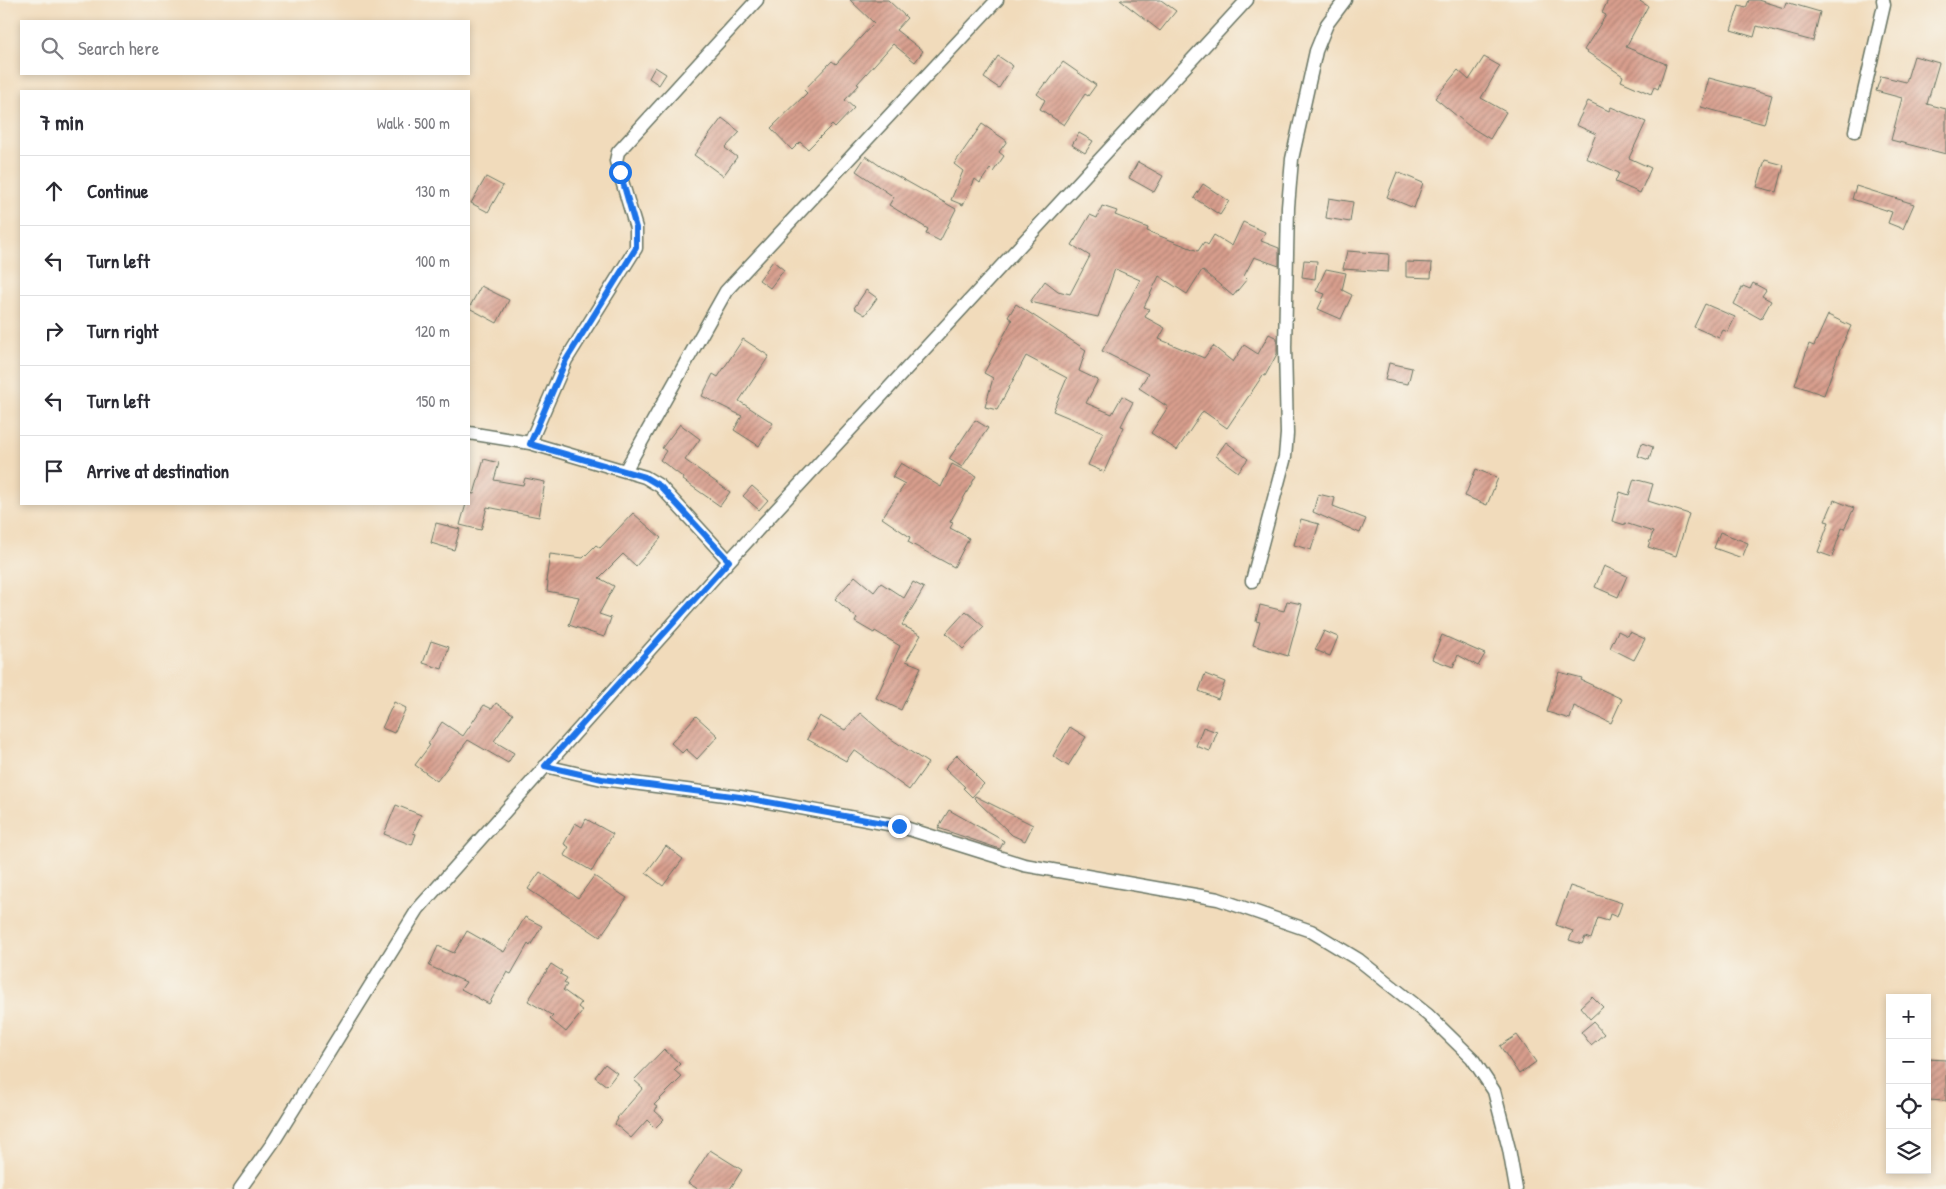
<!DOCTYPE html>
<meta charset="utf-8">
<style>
body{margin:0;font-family:"Patrick Hand",sans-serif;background:#f2f2f3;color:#2b2b33}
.controls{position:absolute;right:15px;bottom:15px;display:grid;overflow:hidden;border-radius:0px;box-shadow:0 2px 8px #0003}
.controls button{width:45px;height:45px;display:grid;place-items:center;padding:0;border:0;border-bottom:1px solid #e1e1e2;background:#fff;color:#2b2b33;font:25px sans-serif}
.stop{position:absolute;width:15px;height:15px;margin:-11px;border:4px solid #1a73e8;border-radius:50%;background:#fff}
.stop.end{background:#1a73e8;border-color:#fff;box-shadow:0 1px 5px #0008}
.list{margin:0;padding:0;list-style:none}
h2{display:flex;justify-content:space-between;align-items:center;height:65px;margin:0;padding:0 20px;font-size:21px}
h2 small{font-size:16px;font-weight:400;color:#7c7c81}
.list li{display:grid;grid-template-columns:32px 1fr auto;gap:15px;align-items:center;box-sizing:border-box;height:70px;padding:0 20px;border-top:1px solid #e1e1e2}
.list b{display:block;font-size:19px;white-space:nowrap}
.list em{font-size:16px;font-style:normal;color:#7c7c81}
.icon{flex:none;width:28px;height:28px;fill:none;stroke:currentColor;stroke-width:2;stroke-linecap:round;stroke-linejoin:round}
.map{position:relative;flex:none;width:1946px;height:1189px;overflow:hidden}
.search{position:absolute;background:#fff;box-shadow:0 2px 8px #0003;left:20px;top:20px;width:450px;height:55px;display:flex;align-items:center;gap:12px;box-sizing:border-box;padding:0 18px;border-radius:0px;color:#7c7c81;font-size:19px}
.panel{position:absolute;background:#fff;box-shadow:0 2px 8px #0003;left:20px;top:90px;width:450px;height:415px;border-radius:0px}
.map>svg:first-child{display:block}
</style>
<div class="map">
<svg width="1946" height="1189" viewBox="0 0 1946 1189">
<defs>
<pattern id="building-hatch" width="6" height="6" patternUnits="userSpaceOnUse" patternTransform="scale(1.25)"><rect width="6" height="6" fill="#d89e8d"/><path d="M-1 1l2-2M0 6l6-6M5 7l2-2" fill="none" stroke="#af8274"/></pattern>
</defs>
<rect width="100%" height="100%" fill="#f7f3e8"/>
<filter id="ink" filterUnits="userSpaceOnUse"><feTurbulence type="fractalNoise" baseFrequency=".02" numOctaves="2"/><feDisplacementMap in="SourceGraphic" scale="10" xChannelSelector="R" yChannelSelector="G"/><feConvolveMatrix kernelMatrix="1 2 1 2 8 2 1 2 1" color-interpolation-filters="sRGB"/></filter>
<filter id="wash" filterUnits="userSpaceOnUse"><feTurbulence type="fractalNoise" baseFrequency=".0096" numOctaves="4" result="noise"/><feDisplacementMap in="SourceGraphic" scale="20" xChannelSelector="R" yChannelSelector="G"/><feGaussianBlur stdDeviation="1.12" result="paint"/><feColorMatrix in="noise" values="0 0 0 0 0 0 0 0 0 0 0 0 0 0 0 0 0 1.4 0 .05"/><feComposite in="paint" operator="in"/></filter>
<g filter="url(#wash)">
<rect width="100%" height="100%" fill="#f1dbbb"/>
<g id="blocks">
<!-- building -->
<path fill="url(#building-hatch)" d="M850,0H888L907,18L896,30L923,51L915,62L893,44L857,84L859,85L845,100L854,108L835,128L832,125L808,149L800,142L792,150L771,128L807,93L804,90L832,61L836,64L874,23Z
M1120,0H1161L1176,11L1160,31Z
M1608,0H1638L1648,6L1626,47L1666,64L1658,89L1654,87L1651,94L1621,81L1623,76L1584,50L1606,15L1602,13Z
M1749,0H1758L1784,8L1786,2L1820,12L1813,41L1757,26L1754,37L1731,30L1739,6L1746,8Z
M998,56L1013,66L999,88L984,78Z
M1914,56L1939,63L1927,104L1946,109V154L1891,140L1902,98L1876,91L1881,76L1906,82Z
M1484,57L1500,66L1481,98L1506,112L1490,139L1469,126L1435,98L1458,70L1469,80Z
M1063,62L1096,85L1088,96L1085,94L1064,125L1040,109L1045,100L1037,94L1045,83L1047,84Z
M655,67L666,74L659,85L649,78Z
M1709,78L1772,95L1764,124L1701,107Z
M1588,101L1609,111L1611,107L1646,122L1629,158L1651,168L1640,193L1615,182L1619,173L1586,158L1596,134L1576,125Z
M722,118L740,132L725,148L737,157L723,176L694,155Z
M982,124L1007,141L999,152L1004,156L993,172L990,169L980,183L975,179L963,205L951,200L963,171L954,164Z
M1079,133L1093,141L1085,153L1072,145Z
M866,156L883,168L956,209L940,241L926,234L928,229L889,205L894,197L856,171Z
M1765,160L1784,165L1777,192L1757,187Z
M1138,162L1163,176L1154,192L1129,178Z
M1397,172L1423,183L1414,208L1387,197Z
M486,177L503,186L488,212L471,203Z
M1203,184L1229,201L1220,215L1194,198Z
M1856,186L1914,204L1903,229L1888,223L1892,212L1852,199Z
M1329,198L1353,202L1350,222L1326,218Z
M1102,206L1117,211L1115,215L1148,228L1147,231L1198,251L1204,242L1208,245L1214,235L1232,246L1243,222L1265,232L1261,241L1279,248V266L1254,257L1244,276L1247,279L1233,296L1202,270L1187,294L1159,276L1144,307L1149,309L1145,317L1165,328L1159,339L1204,358L1213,346L1233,362L1244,345L1258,354L1269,334L1277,338V354L1265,376L1263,375L1227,428L1203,411L1177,450L1151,433L1168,407L1139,388L1148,374L1102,351L1140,280L1115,269L1098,317L1030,302L1045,281L1058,291L1070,294L1090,256L1072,245L1090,215L1097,218Z
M1347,251L1389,254L1388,272L1343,269Z
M1304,260L1317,261L1315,279L1302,277Z
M773,261L784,270L770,288L759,280Z
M1406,262L1432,263L1431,278L1406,277Z
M1326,269L1346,273L1342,290L1352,295L1341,319L1318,309L1325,294L1316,291Z
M1753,283L1766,290L1762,296L1771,301L1761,319L1734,304L1743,286L1750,289Z
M481,286L509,300L497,323L469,308Z
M866,290L877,298L865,315L854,308Z
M1016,304L1086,350L1079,371L1098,380L1086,403L1112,414L1122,396L1133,402L1121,426L1124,427L1104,472L1088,465L1103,432L1053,411L1067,378L1026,356L997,410L985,407L993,378L984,373L1012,320L1008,317Z
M1705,304L1735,317L1728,332L1723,330L1719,338L1694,327Z
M1828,315L1851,326L1840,350L1824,395L1795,385L1809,344L1814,346Z
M743,339L769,356L739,401L773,423L759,446L734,430L742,416L702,396L713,374L718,377Z
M1389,363L1412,368L1408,384L1385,380Z
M975,420L988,428L962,467L949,459Z
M680,424L700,439L685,460L730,492L720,506L683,480L684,478L660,460L666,451L662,448Z
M1226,442L1248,459L1238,472L1216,456Z
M1642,443L1653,447L1649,460L1638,456Z
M484,459L499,463L494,480L523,485L525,478L545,482L539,517L487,507L481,530L460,525L466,504H469V493L474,494Z
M901,463L941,487L952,464L976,476L950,522L953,523L950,528L969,538L954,567L908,542L910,537L882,518L905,484L892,477Z
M1476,469L1498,478L1487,505L1465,496Z
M1634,479L1653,484L1648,501L1689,514L1676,556L1648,547L1653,532L1625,523V525L1612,521L1620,492L1629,495Z
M752,486L768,500L759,510L743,496Z
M1318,494L1335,498L1333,506L1366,519L1360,533L1313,512Z
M1834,500L1854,508L1844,529L1842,528L1832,557L1818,552L1829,522L1825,521Z
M633,513L661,538L636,566L623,554L599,578L614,586L599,614L611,618L604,637L569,625L579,597L547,591L548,582L546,581L550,554L583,558L596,545L600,548Z
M1301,519L1319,524L1311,550L1294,545Z
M436,523L460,529L454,550L431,543Z
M1720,532L1748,543L1742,558L1714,548Z
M1604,566L1627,576L1618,597L1595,587Z
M855,576L874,592L881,583L904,598L913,582L924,588L902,625L921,635L906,661L921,667L901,710L876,698L900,646L875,631L874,633L855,622L857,618L835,599Z
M1287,601L1302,604L1288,656L1253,645L1260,622L1256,621L1260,605L1284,611Z
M966,611L984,627L963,649L946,633Z
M1324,631L1338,637L1330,656L1315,650Z
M1618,631L1628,636L1630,632L1645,639L1634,660L1610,648Z
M1442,635L1485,654L1478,666L1458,655L1453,667L1432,659Z
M431,641L449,647L442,669L423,663Z
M1559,672L1582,678L1581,680L1622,699L1611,723L1574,706L1570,719L1547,712Z
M1205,674L1225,682L1218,699L1199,691Z
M394,702L406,708L394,733L382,728Z
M496,703L513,714L494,741L514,753L508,763L468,740L437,781L415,765L430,745L428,744L442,722L463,736L484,705L492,709Z
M860,713L888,737L928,763L909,790L854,750L846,761L807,739L820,716L845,730Z
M696,716L718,736L697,759L686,749L682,753L671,743Z
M1070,727L1086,737L1068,766L1053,756Z
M1203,727L1217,732L1210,751L1196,746Z
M957,755L976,774L975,775L984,784L972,797L963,788L965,787L945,768Z
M975,796L1033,825L1025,841L1012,835L974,798Z
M396,805L421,815L413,833L416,834L412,845L384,834Z
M949,810L1004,841L1000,849L938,828Z
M586,819L613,834L592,871L564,855L569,847L564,844L575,823L582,827Z
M666,846L683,859L663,886L646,873Z
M540,872L578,898L594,876L627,898L600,937L528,889Z
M1570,886L1622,903L1617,917L1610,914L1608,921L1598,918L1591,939L1585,937L1582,944L1569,940L1573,931L1556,925Z
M525,917L542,926L530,946L528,944L511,974L507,972L489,1004L461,989L466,982L429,966L438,946L454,953L467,931L504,952Z
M551,964L562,971L560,974L567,978L564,983L567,985L563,990L581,1003L578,1007L583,1011L566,1032L550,1019L553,1016L528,1001Z
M1592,996L1603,1007L1590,1019L1580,1007Z
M1593,1022L1604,1034L1591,1045L1581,1032Z
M1517,1035L1536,1062L1519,1074L1500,1046Z
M664,1049L680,1064L674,1070L682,1077L654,1105L657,1107L655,1111L664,1119L655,1128L647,1120L631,1138L615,1124L618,1119L617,1118L643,1088L634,1080Z
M1927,1059L1946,1060V1101L1927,1100Z
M605,1064L617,1073L607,1086L595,1077Z
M710,1150L742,1170L730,1189H698L688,1183Z"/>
</g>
</g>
<g filter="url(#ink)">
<use href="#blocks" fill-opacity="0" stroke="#687463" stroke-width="1"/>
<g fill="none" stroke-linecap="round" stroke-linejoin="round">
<!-- street casing -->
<g stroke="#687463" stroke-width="15">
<path id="street" d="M1855,131L1884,5L1883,0
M469,433L530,443L645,477L660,486L729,561
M530,443L566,360L636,248V228L616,161L618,152L757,0
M625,471L726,291L997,0
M1252,581L1285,457L1287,434L1285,347L1288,207L1292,159L1316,51L1327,24L1345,0
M545,766L602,779L740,797L899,826L1024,865L1218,899L1311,931L1359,960L1428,1015L1472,1058L1494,1091L1509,1149L1516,1189
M240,1189L272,1144L418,909L729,561L1247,0"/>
</g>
<!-- street -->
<use href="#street" stroke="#fff" stroke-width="12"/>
</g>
</g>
<g fill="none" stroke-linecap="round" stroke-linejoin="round" filter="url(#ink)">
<!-- route -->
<path stroke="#1a73e8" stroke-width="6" d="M620,172L636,228V248L566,360L530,444L645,477L660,486L729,561L545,766L602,779L740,797L899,826"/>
</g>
</svg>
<div class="controls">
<button>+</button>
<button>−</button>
<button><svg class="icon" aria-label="locate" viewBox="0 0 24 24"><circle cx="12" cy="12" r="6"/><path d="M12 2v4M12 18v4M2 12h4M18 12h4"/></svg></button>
<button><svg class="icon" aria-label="layers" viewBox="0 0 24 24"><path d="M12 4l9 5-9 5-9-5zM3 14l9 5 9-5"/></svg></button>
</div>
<div class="stop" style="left:620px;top:172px"></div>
<div class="stop end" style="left:899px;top:826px"></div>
<div class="search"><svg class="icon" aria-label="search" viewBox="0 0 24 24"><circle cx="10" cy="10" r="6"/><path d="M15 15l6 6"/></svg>Search here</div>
<section class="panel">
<h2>7 min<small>Walk · 500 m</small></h2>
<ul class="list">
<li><svg class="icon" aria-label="ahead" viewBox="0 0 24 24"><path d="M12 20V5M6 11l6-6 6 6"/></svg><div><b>Continue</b></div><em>130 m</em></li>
<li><svg class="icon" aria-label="left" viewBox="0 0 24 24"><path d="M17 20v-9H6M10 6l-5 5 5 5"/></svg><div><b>Turn left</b></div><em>100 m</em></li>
<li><svg class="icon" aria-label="right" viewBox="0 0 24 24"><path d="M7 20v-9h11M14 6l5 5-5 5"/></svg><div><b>Turn right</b></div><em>120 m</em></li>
<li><svg class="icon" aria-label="left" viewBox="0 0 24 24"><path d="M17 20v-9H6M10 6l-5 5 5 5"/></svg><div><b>Turn left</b></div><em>150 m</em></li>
<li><svg class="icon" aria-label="arrive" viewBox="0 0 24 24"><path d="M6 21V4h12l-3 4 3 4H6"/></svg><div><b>Arrive at destination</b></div></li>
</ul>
</section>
</div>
